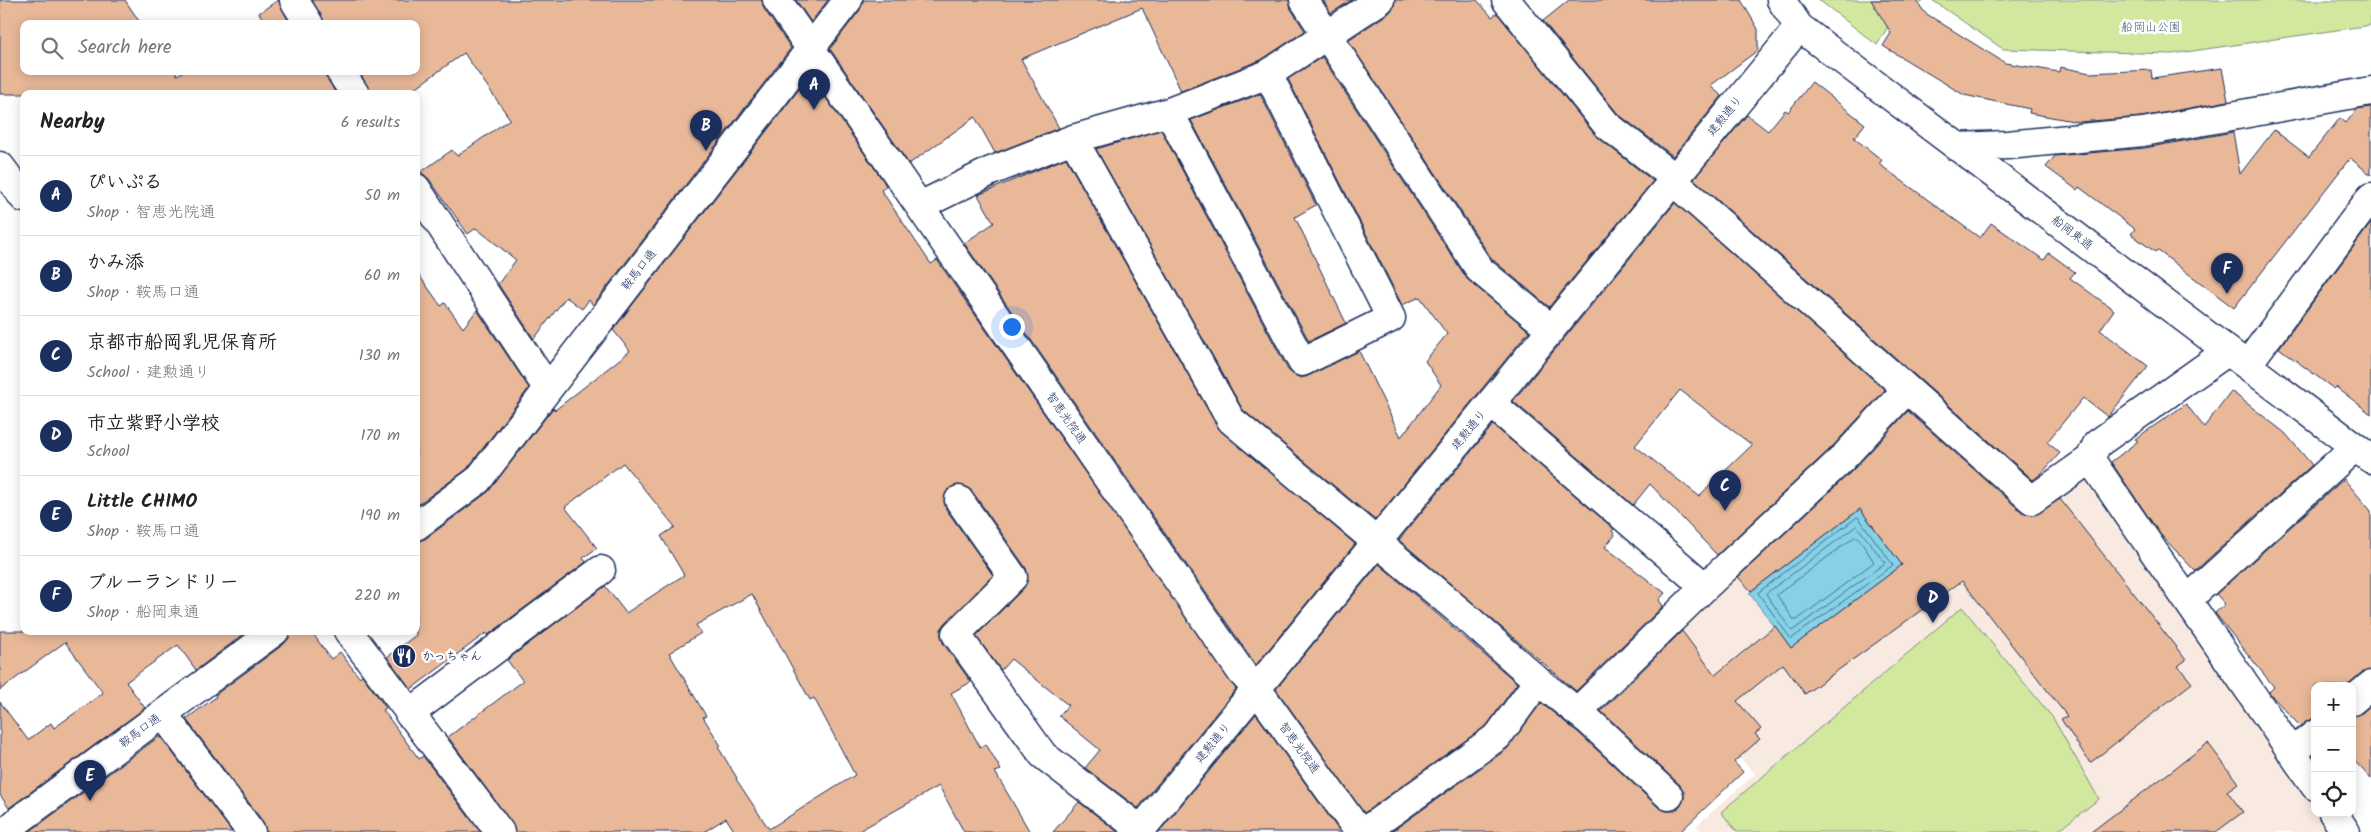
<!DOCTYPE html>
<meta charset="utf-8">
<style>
body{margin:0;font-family:Kalam,"Klee One",sans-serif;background:#f6f6f6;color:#222}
.controls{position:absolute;right:15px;bottom:15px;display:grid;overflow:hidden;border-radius:10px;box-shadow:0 2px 12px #0003}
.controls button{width:45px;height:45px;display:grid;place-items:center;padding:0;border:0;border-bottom:1px solid #e0e0e0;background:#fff;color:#222;font:25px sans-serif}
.you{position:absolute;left:1011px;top:326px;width:18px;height:18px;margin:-12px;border:4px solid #fff;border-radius:50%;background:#1a73e8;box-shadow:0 0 0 8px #1a73e833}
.badge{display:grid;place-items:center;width:32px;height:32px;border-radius:50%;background:#1b2f5e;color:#fff;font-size:16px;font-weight:700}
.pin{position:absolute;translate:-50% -41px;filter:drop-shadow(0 1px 2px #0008)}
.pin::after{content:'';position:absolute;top:26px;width:18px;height:15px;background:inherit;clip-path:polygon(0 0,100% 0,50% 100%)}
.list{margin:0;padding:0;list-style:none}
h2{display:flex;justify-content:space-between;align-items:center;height:65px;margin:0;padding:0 20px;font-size:21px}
h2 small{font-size:16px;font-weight:400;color:#767676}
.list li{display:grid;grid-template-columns:32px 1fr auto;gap:15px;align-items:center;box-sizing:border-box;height:80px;padding:0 20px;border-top:1px solid #e0e0e0}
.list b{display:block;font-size:19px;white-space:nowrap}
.list p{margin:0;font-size:16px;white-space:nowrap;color:#767676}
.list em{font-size:16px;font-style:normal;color:#767676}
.icon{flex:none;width:28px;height:28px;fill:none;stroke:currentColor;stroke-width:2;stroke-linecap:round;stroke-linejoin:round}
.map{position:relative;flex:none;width:2371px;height:832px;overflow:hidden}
.search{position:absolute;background:#fff;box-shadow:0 2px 12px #0003;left:20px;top:20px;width:400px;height:55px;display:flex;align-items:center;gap:12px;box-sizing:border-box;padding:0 18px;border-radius:10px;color:#767676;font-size:19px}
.panel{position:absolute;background:#fff;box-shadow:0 2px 12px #0003;left:20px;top:90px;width:400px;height:545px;border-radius:10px}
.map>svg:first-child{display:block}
</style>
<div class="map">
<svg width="2371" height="832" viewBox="0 0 2371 832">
<rect width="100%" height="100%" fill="#fff"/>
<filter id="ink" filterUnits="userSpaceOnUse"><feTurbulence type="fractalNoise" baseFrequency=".02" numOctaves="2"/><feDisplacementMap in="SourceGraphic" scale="10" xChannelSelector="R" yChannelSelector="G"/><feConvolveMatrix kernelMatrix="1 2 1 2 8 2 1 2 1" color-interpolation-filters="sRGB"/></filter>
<g filter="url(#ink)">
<!-- built -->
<path fill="#f8eae0" d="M1852,463L1948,588L2084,478L2315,808V813H2318L2331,832H1703L1696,826L1755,774L1644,658Z"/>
<!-- green -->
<path fill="#d2e89e" stroke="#768c7e" d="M1819,0H1925L1889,25L1877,45Z
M1932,0H2371V25L2172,54L2003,49Z
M1962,607L2053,718L2099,799L2056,832H1737L1721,812Z"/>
<!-- water -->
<path fill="#86d1e6" stroke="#5b90b0" d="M1860,509L1902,565L1791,648L1749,593Z"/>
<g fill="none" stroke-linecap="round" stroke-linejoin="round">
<!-- shore -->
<path stroke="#467094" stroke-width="1" d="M1858,517L1893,565L1791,639L1758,593Z
M1857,526L1885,563L1792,631L1766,594Z
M1855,537H1858L1874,562L1797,620H1794L1777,595Z"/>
</g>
<!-- building -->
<path fill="#e8b899" stroke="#1b2f5e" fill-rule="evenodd" d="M0,0H125L141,24H24V71H175L177,75L184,71H324L336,94H0Z
M278,0L290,24H254L262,18L259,13Z
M312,0H762L764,9L791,48L593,305L589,300L582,309L566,297L534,339L498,284L516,260L476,228L468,234L429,179L421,172L452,150L457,156L510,119L464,53L407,94H371L359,71H416V24H325Z
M796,0H828L811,22Z
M863,0H1289L1291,9L1305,31L1261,60L1181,91L1142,8L1021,59L1059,128L995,153L975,117L909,164L830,49L860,10Z
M1323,0H1352L1331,13Z
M1395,0H1477L1492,17L1497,13L1595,135L1653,181L1549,307L1492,259L1348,40L1389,13L1394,7Z
M1569,0H1741L1758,29V50L1710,86L1722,96L1673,156L1618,114L1543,21Z
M1871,0H1916L1925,13L2005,63L2059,72L2060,67L2090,73L2151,70L2152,78L2222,68L2228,101L2141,117L2079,122L2029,113L2030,109L1964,95L1883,46L1891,33Z
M1322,57L1467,279L1529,331L1375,520L1243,410L1096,149L1161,130L1288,370L1294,375L1301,378L1308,376L1359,351L1401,437L1441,385L1425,361L1447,334L1420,297L1402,305L1288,79Z
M810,75L884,182L886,187L881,190L931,264L937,260L1236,689L1138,808L1085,768L1100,750L1059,716L1068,705L1011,659L1001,670L976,636L1024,588L1028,575L1026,568L972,491L965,486L957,485L950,488L945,494L944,502L946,509L993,575L941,629V636L943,643L971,682L951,693L980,747L986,744L1001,770L995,772L1030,832H964L939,786L857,832H735L726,818L704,832H515L512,823L448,737L523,681L507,660L605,586L626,613L684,575L661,536L675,527L623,463L565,507L597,548L583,558L586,562L488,635L486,633L411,689L387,657L416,635V541L425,539L488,492L553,408L555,410L630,351L613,330ZM752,594L810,700L814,698L855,775L769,829L736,779L737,778L718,747L721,746L703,717L706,716L669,653L701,633L696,625Z
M1812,82L1865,124L1854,138L1882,160L1879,164L1980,238L1991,223L2044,260L2049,253L2075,272L2070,278L2114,310L2100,330L2148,366L2108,417L2083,398L2047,442L2060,453L2041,474L2033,480L1694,179L1747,115L1768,131L1785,110L1788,112Z
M1260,94L1316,205L1295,217L1346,323L1309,341L1191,120Z
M2371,107V175L2350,158L2234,308L2157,250L2155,252L2131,234L2135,229L2079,187L2077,190L2046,167L2055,156L2145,148L2233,132L2240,174L2274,130L2309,157L2340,118L2346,123L2357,109Z
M1066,158L1218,428L1355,544L1256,665L964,243L994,223L978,195Z
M1675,203L1885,390L1830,449L1717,555L1650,484L1633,505L1513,401ZM1680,390L1752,445L1699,496L1635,446Z
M2371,223V414L2336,387L2334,389L2279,348Z
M416,271L441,306L445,303L463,328L477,310L529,388L467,469L416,506Z
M2231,391L2285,433L2312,465L2195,571L2160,534L2111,462L2138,441L2135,439L2186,404L2204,427Z
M1908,411L2022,512L2035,515L2060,499L2186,660L2178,666L2192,683L2090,763L2061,719L2067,716L1962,581L1805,694L1783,664L1737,701L1761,729L1755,734L1760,739L1734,762L1743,772L1680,832H1391L1507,749L1541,703L1579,733L1658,807L1666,811H1673L1680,807L1684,799V792L1680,785L1601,711L1682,631L1715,675L1775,626L1791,648L1902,565L1860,509L1751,591L1738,577L1852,471Z
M1493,425L1614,529L1612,531L1615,535L1605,547L1665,593L1659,600L1663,606L1576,691L1399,540Z
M2344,479L2371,511V670L2361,673L2346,686H2315V717L2300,726L2272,696L2269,692L2274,687L2215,613L2225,604L2216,594Z
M1379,564L1517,683L1487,725L1364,813L1276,689Z
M0,631H248L196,670L178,645L126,682L145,708L9,808L0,795V702L28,740L51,723L54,728L103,693L65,642L0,690Z
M290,631H311L331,659L340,652L359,677L362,675L386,708L383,710L419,759L423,756L480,832H266L264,823L186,719L216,697L215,695L284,644L289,638Z
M2371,705V779L2352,758V716L2362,713Z
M1256,714L1340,832H1159Z
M160,736L232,832H29Z
M2208,743L2238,783L2227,791L2243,812L2216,832H2091Z
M1079,802L1118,832H1053Z"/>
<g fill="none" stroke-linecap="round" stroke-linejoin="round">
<!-- minor casing -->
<g stroke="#1b2f5e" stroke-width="31">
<path id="minor" d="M294,0L309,24
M777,0L1242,673L1257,689L1359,832
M1304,0L1480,270L1551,329
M1506,0L1607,125L1675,178
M1781,0L1799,27L2371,459
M340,71L355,94
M1169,112L1302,362L1391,318L1268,74
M1073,139L1231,420L1464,615L1538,681L1589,721L1669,796
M1957,147L2007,145L2143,132L2371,91
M0,166L24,198
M1673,181L2032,500L2090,459
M416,188L548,389
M920,206L991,171L1073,139L1169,112L1268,74L1380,0
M2228,351L2097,444L2090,459L2315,786
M2247,365L2371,197
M1491,403L1705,587
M959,500L1013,577L956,634L1043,755L1141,830
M416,526L478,480L848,0
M2187,600L2355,447
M348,631L500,832
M2352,701L2371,685
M1578,711L1705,587L1841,460L1907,389
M163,714L251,832
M409,714L601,570
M2292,753L2315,734
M2333,813L2346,832
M6,832L19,820L275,631
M1139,832L1799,27
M1364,832L1498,736L1538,681"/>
</g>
<!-- minor -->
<use href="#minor" stroke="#fff" stroke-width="28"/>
</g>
</g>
<!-- icons -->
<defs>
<g id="restaurant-disc" transform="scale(1.25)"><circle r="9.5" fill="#1b2f5e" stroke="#fff"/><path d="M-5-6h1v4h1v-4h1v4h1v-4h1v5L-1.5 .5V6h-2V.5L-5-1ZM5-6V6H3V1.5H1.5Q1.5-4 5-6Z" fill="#fff"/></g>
</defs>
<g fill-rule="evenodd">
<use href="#restaurant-disc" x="404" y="656"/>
</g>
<g text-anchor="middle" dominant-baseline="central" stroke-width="5" stroke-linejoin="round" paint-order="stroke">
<!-- park labels -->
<g font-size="12" fill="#495d6e" stroke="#fff">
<text x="2151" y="27">船岡山公園</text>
</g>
<!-- street labels -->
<g font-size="12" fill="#1b2f5e" stroke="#fff">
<text transform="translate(1725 116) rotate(-51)">建勲通り</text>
<text transform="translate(2072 233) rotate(37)">船岡東通</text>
<text transform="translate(639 270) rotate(-52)">鞍馬口通</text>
<text transform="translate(1066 418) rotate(55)">智恵光院通</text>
<text transform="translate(1469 430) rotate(-51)">建勲通り</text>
<text transform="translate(140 731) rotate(-36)">鞍馬口通</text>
<text transform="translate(1213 743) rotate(-50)">建勲通り</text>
<text transform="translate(1299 748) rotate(54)">智恵光院通</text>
</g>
<!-- poi labels -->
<g font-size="12" font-weight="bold" fill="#1b2f5e" stroke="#fff" text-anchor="start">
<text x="422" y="656">かっちゃん</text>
</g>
</g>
</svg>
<div class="controls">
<button>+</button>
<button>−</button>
<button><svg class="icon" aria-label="locate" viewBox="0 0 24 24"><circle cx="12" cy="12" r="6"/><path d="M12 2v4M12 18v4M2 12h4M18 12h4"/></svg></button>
</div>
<div class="you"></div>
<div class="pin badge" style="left:814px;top:110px">A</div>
<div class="pin badge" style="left:706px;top:151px">B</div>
<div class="pin badge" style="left:1725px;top:511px">C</div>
<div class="pin badge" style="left:1933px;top:623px">D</div>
<div class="pin badge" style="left:90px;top:801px">E</div>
<div class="pin badge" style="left:2227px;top:294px">F</div>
<div class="search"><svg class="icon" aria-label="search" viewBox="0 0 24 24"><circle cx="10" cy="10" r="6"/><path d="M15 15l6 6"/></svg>Search here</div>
<section class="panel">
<h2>Nearby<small>6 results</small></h2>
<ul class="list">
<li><span class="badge">A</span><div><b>ぴいぷる</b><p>Shop · 智恵光院通</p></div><em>50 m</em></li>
<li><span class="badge">B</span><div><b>かみ添</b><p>Shop · 鞍馬口通</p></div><em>60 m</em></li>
<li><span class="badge">C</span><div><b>京都市船岡乳児保育所</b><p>School · 建勲通り</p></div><em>130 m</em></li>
<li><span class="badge">D</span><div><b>市立紫野小学校</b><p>School</p></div><em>170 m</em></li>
<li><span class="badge">E</span><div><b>Little CHIMO</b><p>Shop · 鞍馬口通</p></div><em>190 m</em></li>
<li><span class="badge">F</span><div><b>ブルーランドリー</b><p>Shop · 船岡東通</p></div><em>220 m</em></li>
</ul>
</section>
</div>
